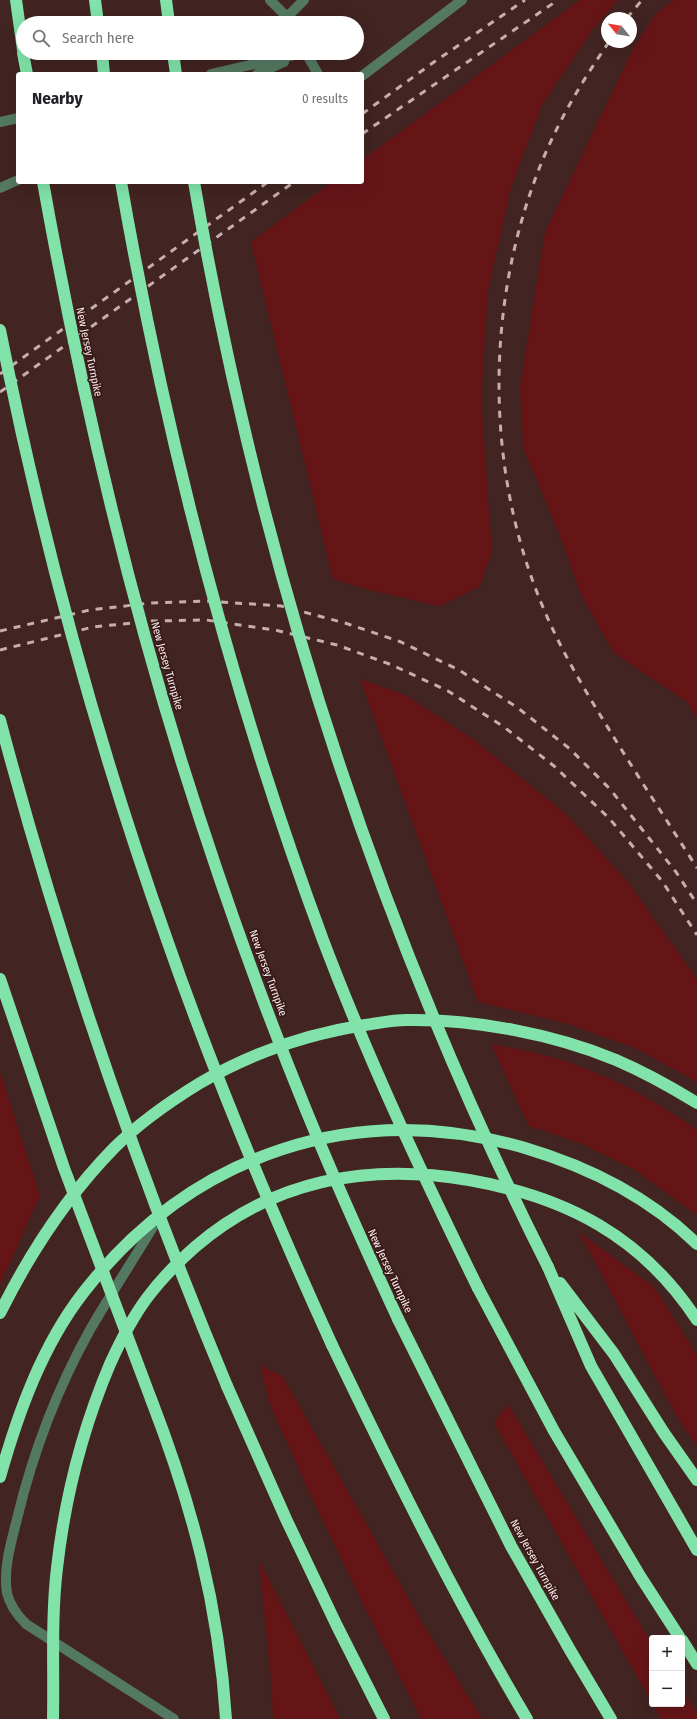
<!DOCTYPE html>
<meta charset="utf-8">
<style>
body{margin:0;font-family:"Fira Sans Condensed",sans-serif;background:#f6f6f6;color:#202124}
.controls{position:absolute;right:12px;bottom:12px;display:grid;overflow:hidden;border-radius:4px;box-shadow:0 4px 16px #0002}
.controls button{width:36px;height:36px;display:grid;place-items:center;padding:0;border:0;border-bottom:1px solid #e0e0e0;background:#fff;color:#202124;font:20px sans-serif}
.compass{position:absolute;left:601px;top:12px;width:36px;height:36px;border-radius:50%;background:#fff;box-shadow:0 4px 16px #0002;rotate:300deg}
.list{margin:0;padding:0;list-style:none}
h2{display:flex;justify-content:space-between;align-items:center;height:52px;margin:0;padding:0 16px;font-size:17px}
h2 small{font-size:13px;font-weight:400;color:#757577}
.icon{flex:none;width:22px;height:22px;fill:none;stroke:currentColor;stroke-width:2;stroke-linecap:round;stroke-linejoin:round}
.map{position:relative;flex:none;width:697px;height:1719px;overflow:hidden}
.search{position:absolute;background:#fff;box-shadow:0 4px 16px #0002;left:16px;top:16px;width:348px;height:44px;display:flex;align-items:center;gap:10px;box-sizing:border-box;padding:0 14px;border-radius:22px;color:#757577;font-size:15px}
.panel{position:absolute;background:#fff;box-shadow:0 4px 16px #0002;left:16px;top:72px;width:348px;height:112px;border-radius:4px}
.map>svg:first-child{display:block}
</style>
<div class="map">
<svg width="697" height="1719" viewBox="0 0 697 1719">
<rect width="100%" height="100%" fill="#422422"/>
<!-- green -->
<path fill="#661517" d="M580,0H618L591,32L542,105L511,188L488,291L481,398L492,553L479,587L439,606L373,591L333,579L251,242L332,182H362V160Z
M673,0H697V718L687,702L614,653L582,597L556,526L523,447L520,386L545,232L634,47L656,14Z
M360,679L405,695L473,739L565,813L627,881L697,979V1082L635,1048L565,1023L478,1002Z
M491,1044C516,1049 541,1053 565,1061C611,1076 658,1102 697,1130V1215L635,1170L580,1143L529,1126Z
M0,1072L40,1196L0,1285Z
M579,1232L654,1287L697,1355V1446L678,1419Z
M260,1365L283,1377L423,1624L482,1719H421L364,1606L305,1483L269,1402Z
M508,1404L652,1644V1703L494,1423Z
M259,1560L340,1719H273L271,1679Z
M682,1690L697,1713V1719H661L653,1704H682Z"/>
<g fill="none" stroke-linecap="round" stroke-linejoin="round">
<!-- minor -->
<path stroke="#547962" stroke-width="10" d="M270,0L287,17
M290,23L287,17L304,0
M306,53L318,74
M211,74L303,53
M257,74L284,62
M362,76L462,0
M0,122L18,118
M0,188L18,180
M156,1222C135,1257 112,1292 91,1328C58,1387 33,1452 17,1519C11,1543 3,1569 7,1593C10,1606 17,1615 26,1624L174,1719"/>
<!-- highway -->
<path stroke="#81e3a9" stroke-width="12" d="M16,0L23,50
M95,0L98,23
M166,0L169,23
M23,53L27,74
M102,53L104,74
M173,53L176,74
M548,1267L591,1366L697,1550
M560,1283L614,1354L664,1433L697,1480
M478,1288L554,1431L640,1576L680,1638
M0,1313C30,1253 66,1197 114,1148C139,1123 169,1102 200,1083C251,1053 307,1034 365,1025C379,1023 393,1020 407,1020C474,1019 554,1034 616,1060C644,1072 671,1087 697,1103
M398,1319L511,1546L570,1650L611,1719
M332,1345C393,1472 455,1598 527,1719
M227,1386L286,1519L337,1626L384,1719
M151,1399C192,1505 219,1606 226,1719
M0,1477C18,1413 42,1346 83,1293C192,1153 355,1099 525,1148C589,1167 649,1197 697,1244
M682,1640L697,1664
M53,1719C54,1669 51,1618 57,1568C65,1497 82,1430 110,1364C120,1342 132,1318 147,1298C161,1279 177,1263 195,1247C274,1179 368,1163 469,1180C566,1197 642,1236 697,1320"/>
<!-- rail -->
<path stroke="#c4afae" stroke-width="3" stroke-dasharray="7 7" stroke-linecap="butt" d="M627,18L642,0
M609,42C584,78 560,118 543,159C484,302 484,471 545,612C563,654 586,692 610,731C638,777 668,822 697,868
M362,114L434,62L525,0
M362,134L558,0
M0,374L268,182
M0,392L294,182
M0,631L90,610L151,603L206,601L281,606L345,623L401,642L459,670L518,708L570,749L610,789L676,872L697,904
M0,650L93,627L152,621L206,620L275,630L337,645L392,665L448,691L504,727L554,766L609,818L662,881L697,935"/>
<!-- highway-bridge -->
<path stroke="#81e3a9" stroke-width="12" d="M43,182C78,377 122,570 181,760C218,878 259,995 306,1110C335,1181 366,1250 398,1319
M121,182C166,439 232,695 323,940C368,1059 422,1174 478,1288
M194,182C259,559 376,926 548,1267
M0,330C41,536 96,739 166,937C214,1075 271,1211 332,1345
M0,720C60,947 137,1170 227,1386
M0,979L64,1168L151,1399"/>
</g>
<g text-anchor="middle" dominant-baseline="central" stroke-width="3.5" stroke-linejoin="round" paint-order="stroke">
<!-- street labels -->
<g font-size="11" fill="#fdeceb" stroke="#371a19">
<text transform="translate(89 352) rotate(78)">New Jersey Turnpike</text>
<text transform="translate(167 666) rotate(74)">New Jersey Turnpike</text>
<text transform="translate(268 973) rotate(70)">New Jersey Turnpike</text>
<text transform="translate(390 1271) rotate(65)">New Jersey Turnpike</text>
<text transform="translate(535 1560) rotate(61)">New Jersey Turnpike</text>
</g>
</g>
</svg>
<div class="controls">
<button>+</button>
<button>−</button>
</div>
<svg class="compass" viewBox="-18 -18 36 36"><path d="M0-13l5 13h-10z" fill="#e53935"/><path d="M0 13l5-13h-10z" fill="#757577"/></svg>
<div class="search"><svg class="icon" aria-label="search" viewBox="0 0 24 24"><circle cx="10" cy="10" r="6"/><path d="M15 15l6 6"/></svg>Search here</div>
<section class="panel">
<h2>Nearby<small>0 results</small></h2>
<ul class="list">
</ul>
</section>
</div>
